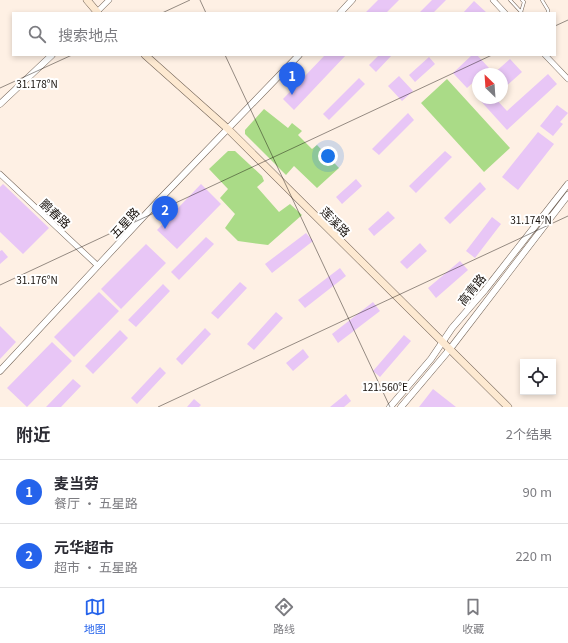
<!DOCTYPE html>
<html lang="zh">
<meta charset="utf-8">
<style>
body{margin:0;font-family:Georgia,"Noto Sans SC",serif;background:#f2f2f3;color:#2b2b33}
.controls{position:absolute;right:12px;bottom:12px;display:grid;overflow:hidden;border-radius:0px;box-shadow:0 2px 6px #0003}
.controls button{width:36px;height:36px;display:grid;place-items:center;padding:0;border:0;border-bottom:1px solid #e1e1e2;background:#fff;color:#2b2b33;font:20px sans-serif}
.compass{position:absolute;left:472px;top:68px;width:36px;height:36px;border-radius:50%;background:#fff;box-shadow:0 2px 6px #0003;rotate:335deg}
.you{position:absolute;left:328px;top:156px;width:14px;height:14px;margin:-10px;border:3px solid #fff;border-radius:50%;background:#1a73e8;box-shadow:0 0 0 6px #1a73e833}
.badge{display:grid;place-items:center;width:26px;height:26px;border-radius:50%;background:#2563eb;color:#fff;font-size:13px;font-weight:700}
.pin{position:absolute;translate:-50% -33px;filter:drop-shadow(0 1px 2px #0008)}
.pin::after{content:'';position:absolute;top:21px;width:14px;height:12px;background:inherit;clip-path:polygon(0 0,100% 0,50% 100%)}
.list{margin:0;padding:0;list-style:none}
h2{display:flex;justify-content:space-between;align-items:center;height:52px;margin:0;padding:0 16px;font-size:17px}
h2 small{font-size:13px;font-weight:400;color:#7c7c81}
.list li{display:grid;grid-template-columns:26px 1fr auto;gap:12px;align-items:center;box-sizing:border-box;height:64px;padding:0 16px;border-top:1px solid #e1e1e2}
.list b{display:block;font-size:15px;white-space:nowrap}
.list p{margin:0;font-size:13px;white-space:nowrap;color:#7c7c81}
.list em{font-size:13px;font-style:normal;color:#7c7c81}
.icon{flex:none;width:22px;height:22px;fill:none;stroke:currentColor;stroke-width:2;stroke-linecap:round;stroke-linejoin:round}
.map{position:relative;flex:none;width:568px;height:407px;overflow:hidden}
.search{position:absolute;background:#fff;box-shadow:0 2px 6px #0003;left:12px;right:12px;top:12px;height:44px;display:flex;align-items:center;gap:10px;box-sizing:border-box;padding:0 14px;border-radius:0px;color:#7c7c81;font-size:15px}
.sheet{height:180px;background:#fff}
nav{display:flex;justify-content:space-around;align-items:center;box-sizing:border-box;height:56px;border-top:1px solid #e1e1e2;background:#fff;font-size:11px;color:#7c7c81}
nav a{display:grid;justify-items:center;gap:2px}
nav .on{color:#2563eb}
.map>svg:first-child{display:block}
</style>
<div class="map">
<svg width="568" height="407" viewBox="0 0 568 407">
<rect width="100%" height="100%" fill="#fef0e4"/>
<!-- green -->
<path fill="#aadb87" d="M447,79L510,148L484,172L421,103Z
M264,109L288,128L292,123L302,131L298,135L312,149L317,145L339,168L317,188L294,166L286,175L245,134V130Z
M228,151H235L262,176L264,181L257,187L279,212L290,204L302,215L268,245L238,241L225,228L235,214L220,198L228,189L209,169Z"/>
<!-- building -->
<path fill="#e8c6f6" d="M378,0H399L386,13H365Z
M432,0H446L433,13H419Z
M474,1L487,13H463Z
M325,55H346L294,110L283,99Z
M379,55H392L376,72L369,65Z
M472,55H477L489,68L483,74H478V78L467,88L453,73Z
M429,57L435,64L415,82L409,75Z
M510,59L522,72L502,90V74H493Z
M548,74L557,84L507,130L478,98H495L507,111Z
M399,76L413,91L402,101L388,86Z
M359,78L365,84L329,120L323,114Z
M557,105L568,113L560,122L563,124L553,136L540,126Z
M408,113L414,120L379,155L372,149Z
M538,132L554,144L518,190L502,177Z
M445,151L452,157L416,193L409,186Z
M356,179L362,186L342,204L336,197Z
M480,182L486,189L450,224L444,218Z
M3,184L49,228L23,254L0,232V187Z
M201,184L221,204L177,249L157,230Z
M388,211L395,218L374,236L368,229Z
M492,217L501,224L475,258L466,251Z
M306,233L313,241L272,273L265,264Z
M206,237L214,244L179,280L171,272Z
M420,243L427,251L407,269L400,262Z
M146,244L166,263L121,309L101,289Z
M2,250L8,257L0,264V251Z
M460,261L468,270L436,298L428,288Z
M340,268L346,276L305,308L298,300Z
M240,282L247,288L218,319L211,313Z
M163,284L170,291L136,327L128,320Z
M99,292L119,311L74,357L54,337Z
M373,302L380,311L338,343L332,334Z
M276,312L283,318L254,350L247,344Z
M0,326L16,342L0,359Z
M205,328L211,334L182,365L176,359Z
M120,330L128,338L93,374L85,366Z
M404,335L411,341L380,377L373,371Z
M52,342L72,361L27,407L7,388Z
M303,349L309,357L293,371L286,363Z
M160,367L166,373L137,404L131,398Z
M73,379L81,386L61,407H46Z
M433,389L456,407H419Z
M346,394L351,401L344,407H330Z
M194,399L201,405L199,407H187Z"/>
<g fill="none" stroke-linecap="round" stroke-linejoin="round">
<!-- service casing -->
<g stroke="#736458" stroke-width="3.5">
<path id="service" d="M510,0L522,13
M542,0L548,10V13
M521,12L524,2L522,0"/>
</g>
<!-- minor casing -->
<g stroke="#736458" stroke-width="6">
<path id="minor" d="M493,0L505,13
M97,12L109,0
M545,55L568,79
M0,174L98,266"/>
</g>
<!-- tertiary casing -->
<g stroke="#736458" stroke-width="7">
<path id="tertiary" d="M340,13L352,0
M0,104L52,55
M0,371L158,201L299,55
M390,407L431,359L452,328L485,290L568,184
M401,407L450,349L568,195"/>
</g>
<!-- secondary casing -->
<g stroke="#736458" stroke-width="8">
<path id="secondary" d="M87,0L98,13
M145,55L228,129L508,407"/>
</g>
<!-- service -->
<use href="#service" stroke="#fff" stroke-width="2.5"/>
<!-- minor -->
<use href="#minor" stroke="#fff" stroke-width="5"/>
<!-- tertiary -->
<use href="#tertiary" stroke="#fff" stroke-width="6"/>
<!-- secondary -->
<use href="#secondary" stroke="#fde9d1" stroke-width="7"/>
</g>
<!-- ticks -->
<path fill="none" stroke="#16100b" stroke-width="1" stroke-opacity="0.45" d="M200,0L206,13M162,13L190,0M555,26L568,20M225,55L390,407M0,88L72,55M0,285L492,55M158,407L568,216"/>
<g text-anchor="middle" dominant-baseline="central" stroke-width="4" stroke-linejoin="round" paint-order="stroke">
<!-- street labels -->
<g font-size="12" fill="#16100b" stroke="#fff">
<text transform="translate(56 213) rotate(43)">鹏春路</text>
<text transform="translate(336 221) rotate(45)">莲溪路</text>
<text transform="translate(124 222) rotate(-47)">五星路</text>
<text transform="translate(471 289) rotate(-51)">高青路</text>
</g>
</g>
<g font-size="10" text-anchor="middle" fill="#16100b" stroke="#fff" stroke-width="4" stroke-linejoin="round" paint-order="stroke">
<text x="37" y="88">31.178°N</text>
<text x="531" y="224">31.174°N</text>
<text x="37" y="284">31.176°N</text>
<text x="385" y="391">121.560°E</text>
</g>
</svg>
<div class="controls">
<button><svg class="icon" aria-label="locate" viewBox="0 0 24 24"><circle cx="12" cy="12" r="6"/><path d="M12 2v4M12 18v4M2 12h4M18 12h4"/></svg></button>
</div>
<svg class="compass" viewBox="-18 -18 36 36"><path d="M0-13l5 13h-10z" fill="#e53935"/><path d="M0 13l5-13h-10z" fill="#7c7c81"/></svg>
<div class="you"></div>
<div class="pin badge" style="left:292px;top:95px">1</div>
<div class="pin badge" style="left:165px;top:229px">2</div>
<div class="search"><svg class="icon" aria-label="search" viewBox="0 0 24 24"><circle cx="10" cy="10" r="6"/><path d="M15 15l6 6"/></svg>搜索地点</div>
</div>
<section class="sheet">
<h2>附近<small>2个结果</small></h2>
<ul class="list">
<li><span class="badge">1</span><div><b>麦当劳</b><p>餐厅 · 五星路</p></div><em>90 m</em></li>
<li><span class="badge">2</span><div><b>元华超市</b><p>超市 · 五星路</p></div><em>220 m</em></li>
</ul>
</section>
<nav>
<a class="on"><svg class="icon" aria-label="map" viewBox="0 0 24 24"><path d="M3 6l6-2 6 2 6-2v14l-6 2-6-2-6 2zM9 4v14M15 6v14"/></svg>地图</a>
<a><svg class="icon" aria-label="directions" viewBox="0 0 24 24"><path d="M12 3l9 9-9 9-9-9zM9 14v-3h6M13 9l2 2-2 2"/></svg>路线</a>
<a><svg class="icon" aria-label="saved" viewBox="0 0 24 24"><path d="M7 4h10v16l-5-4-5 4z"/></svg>收藏</a>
</nav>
